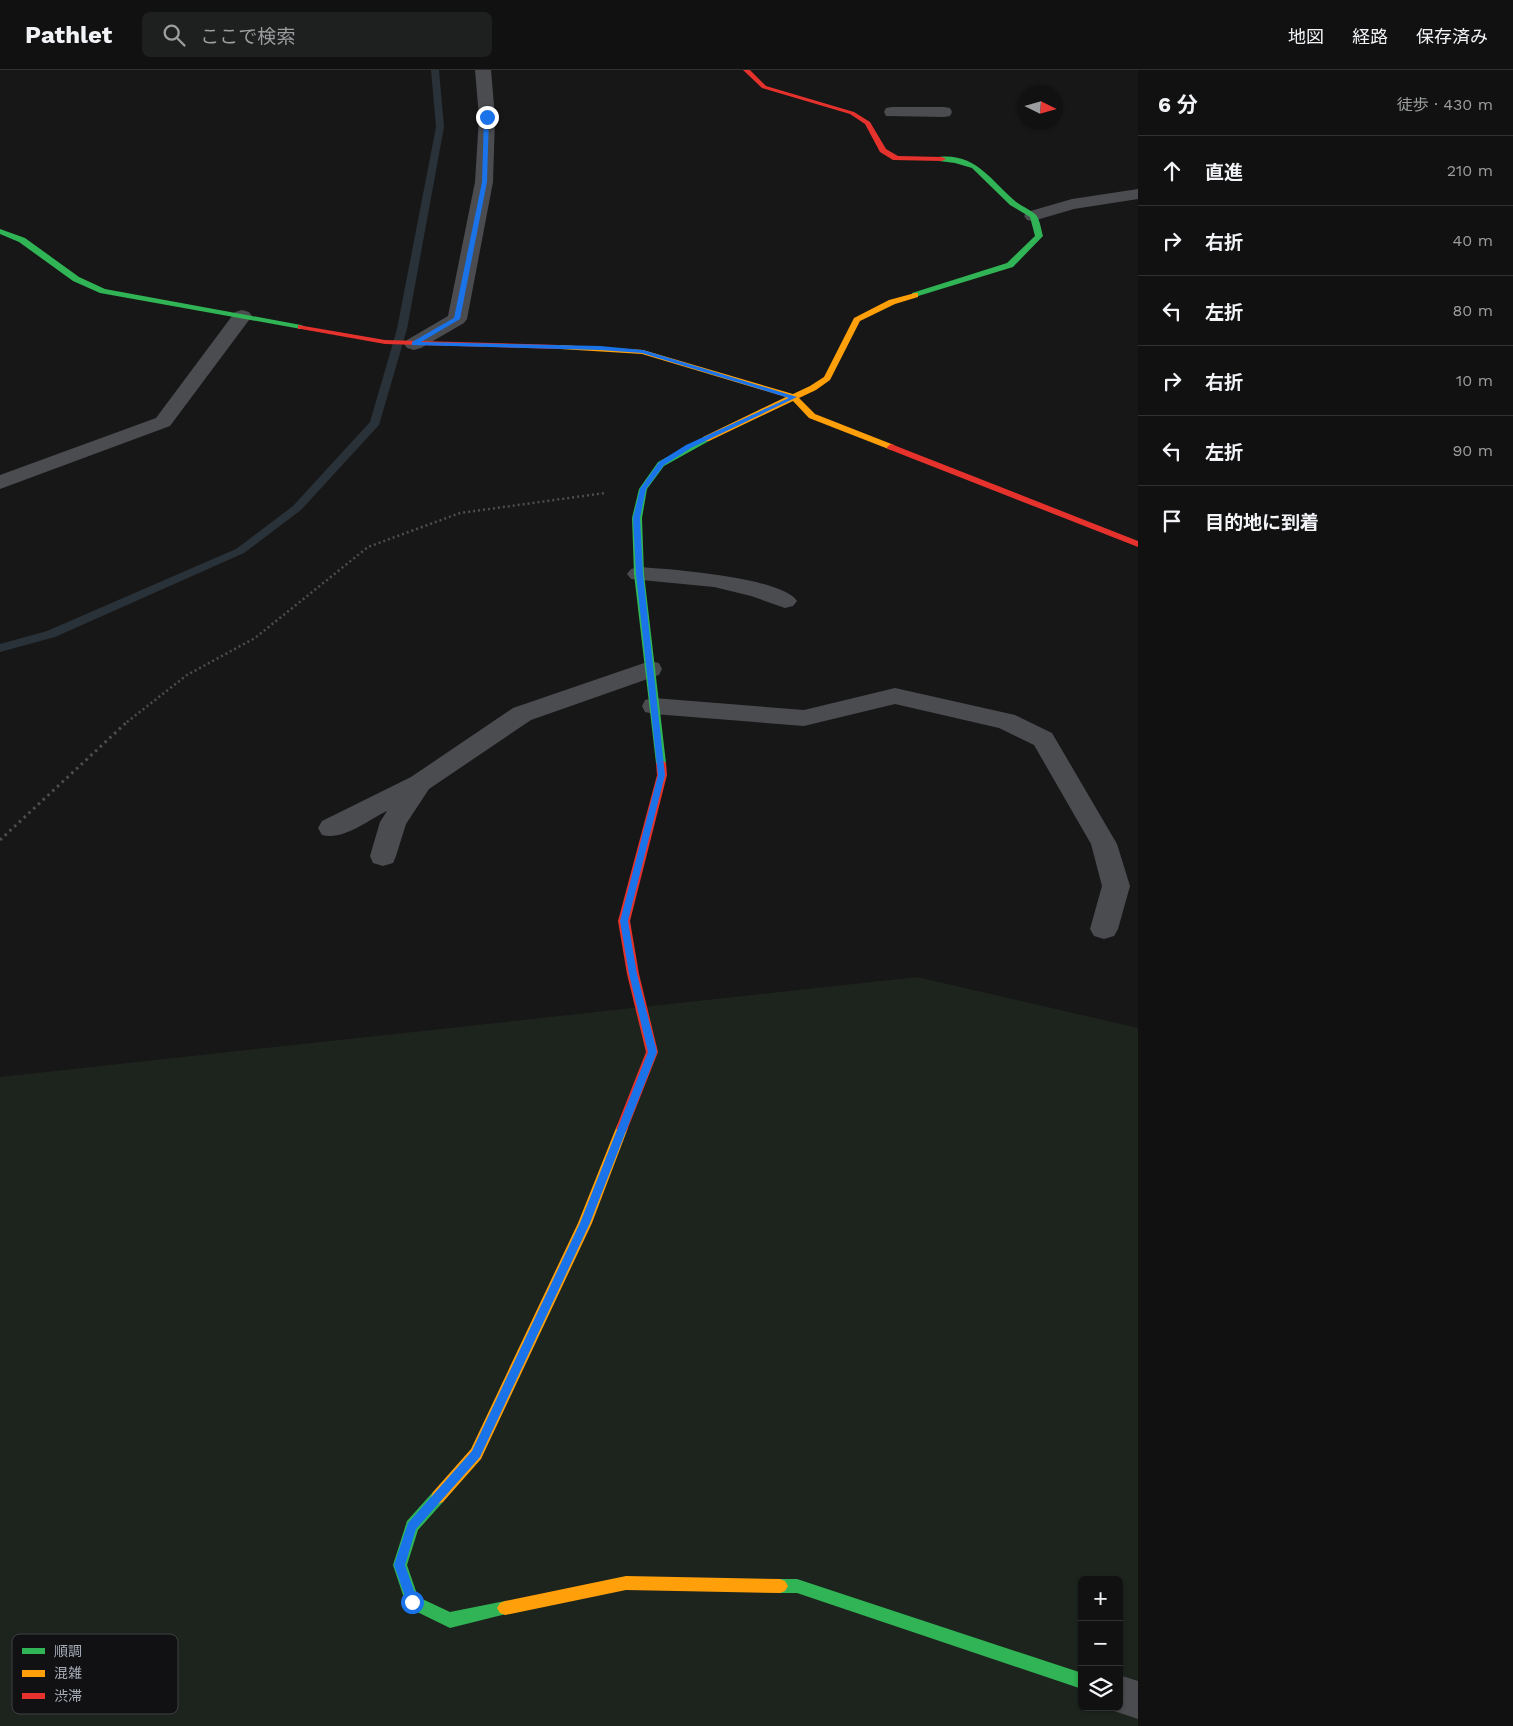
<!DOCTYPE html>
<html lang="ja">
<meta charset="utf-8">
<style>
body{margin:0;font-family:"Work Sans","Noto Sans JP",sans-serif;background:#1e1f1f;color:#f1f3f6}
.controls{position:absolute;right:15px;bottom:15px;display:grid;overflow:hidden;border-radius:8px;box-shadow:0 1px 4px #0004}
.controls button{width:45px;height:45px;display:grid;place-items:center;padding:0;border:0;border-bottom:1px solid #303131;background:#111;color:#f1f3f6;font:25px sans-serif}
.compass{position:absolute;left:1018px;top:15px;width:45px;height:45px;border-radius:50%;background:#111;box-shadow:0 1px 4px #0004;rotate:95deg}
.stop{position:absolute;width:15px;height:15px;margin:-11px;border:4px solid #1a73e8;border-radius:50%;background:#fff}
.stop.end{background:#1a73e8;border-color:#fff;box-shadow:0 1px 5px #0008}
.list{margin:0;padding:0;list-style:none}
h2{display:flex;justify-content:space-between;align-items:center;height:65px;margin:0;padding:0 20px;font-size:21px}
h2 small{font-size:16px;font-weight:400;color:#9c9d9f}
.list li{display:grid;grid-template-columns:32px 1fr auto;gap:15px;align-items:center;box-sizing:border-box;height:70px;padding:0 20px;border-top:1px solid #303131}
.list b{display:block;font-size:19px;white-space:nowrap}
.list em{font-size:16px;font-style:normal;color:#9c9d9f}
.icon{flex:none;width:28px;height:28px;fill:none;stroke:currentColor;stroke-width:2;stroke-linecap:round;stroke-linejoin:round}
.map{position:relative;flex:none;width:1138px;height:1656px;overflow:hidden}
header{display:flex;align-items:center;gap:30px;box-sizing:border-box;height:70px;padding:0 25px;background:#111;border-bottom:1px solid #303131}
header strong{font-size:24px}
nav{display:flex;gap:28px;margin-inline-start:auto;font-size:18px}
.search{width:350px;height:45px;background:#1e1f1f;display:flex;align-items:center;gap:12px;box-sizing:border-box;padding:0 18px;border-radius:8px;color:#9c9d9f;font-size:19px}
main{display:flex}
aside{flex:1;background:#111}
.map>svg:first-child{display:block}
</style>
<header>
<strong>Pathlet</strong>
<div class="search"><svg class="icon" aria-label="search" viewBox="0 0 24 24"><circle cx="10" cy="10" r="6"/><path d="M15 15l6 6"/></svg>ここで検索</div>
<nav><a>地図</a><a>経路</a><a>保存済み</a></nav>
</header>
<main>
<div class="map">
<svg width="1138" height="1656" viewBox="0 0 1138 1656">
<rect width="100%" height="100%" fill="#171717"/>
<!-- green -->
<path fill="#1d241e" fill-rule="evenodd" d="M917,907L1138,958V1656H0V1007ZM1082,1510H1119V1637H1082Z"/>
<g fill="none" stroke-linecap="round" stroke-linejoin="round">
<!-- stream -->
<path fill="#2a3239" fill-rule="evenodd" d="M431,0H439L444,57L407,259L379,355L301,440L244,483L55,567L0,582V574L47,561L236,479L293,436L370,352L397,259L436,57Z"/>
<!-- path-far1 -->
<path stroke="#4d4e52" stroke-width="2.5" stroke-dasharray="2 3" stroke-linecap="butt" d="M127,652L187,605L255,568L368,477L460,443L605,423"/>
<!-- path -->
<path stroke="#4d4e52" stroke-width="3" stroke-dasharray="2.5 4" stroke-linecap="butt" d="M0,770L128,651"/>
<!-- street -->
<path fill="#4b4c50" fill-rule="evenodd" d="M475,0H491L495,47L493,112L467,249L464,253L421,278L414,280L407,278L404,274L407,270L448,246L475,112L479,47Z
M892,37H944L950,38L952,42L950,46L944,47L886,46L884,42L886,38Z
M1138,119V129L1074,139L1033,151L1027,150L1024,146L1027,142L1072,129Z
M242,240L249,242L252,246L170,356L0,419V405L156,348L235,242Z
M639,497C669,499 781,507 797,531L793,536L785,538L751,526L714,517L631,509L627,504L631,499Z
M650,591L659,593L662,599L659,605L531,650L429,719L406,754L396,786L393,793L383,796L373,793L370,786L380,752L387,741C368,750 343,771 322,765L318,758L322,751L411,707L513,638Z
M895,618L1015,645L1052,663L1117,774L1130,816L1118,859L1114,866L1104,869L1094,866L1090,859L1102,816L1091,774L1034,675L999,658L895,634L804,656L654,644L645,642L642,636L645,630L654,628L804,640Z
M1119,1605L1138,1611V1649L1105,1638L1119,1637Z"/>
<!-- fast -->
<path fill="#30b455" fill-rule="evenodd" d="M939,87C976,83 991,111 1015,131C1021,136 1029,139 1035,144C1040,148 1041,160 1043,166L1013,197L915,227H912V223L1007,193L1035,166L1030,147L1010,135L972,98L955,93L939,91Z
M0,159L25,168L79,207L105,219L301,255L305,257L301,259L100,223L73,211L19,172L0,164Z
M706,366L710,369L709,371L664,396L647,419L642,448L644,504L666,693L661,697L656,693L634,504L632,448L639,419L658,392Z
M438,1420L443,1422L445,1427L443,1432L418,1460L407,1495L418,1527L450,1542L505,1531L510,1533L513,1538L510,1543L450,1558L407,1537L393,1495L407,1451L433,1422Z
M780,1509H797L1082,1603V1619L797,1523H780L775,1521L772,1516L775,1511Z"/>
<!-- slow -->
<path fill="#ff9f0a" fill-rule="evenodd" d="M915,223H918V227L895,234L860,251L830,310L816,320L799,328L815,344L894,375L895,377L891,380L809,348L793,331L709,371H703V367L786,327L642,284L560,279L556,277L560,275L643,280L793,324L810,316L824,307L854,248L889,230Z
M622,1053L626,1054L628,1058L592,1153L481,1389L443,1432L438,1434L433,1432L431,1427L433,1422L471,1379L578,1153L616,1058L618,1054Z
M626,1506L780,1509L785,1511L788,1516L785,1521L780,1523L626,1520L505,1545L500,1543L497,1538L500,1533L505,1531Z"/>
<!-- jam -->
<path fill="#e5322d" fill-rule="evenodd" d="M743,0H750L766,16L854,42L870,52L886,79L898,86L942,87L946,89L942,91L893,90L880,82L865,54L850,44L762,18Z
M298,255L385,270L560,275L564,277L560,279L385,274L301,259H298Z
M891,374L1138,471V477L888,379L887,377Z
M661,689L666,693L667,705L630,851L639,904L658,982L628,1058L626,1062L622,1063L618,1062L616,1058L646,982L627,904L618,851L657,705L656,693Z"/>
</g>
<!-- route -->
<path fill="#1a73e8" d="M487,45L489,47L487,112L460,249L421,272L600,276L643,280L797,327L691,378L664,395L646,419L640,448L643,504L665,705L628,851L637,904L657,982L590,1153L480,1387L416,1459L405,1495L418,1532L416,1535L412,1537L408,1535L394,1495L408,1453L472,1381L580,1153L648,982L629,904L620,851L658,705L636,504L633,448L640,419L659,392L686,375L789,328L642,283L600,280L412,275V272L454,248L482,112L484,47Z"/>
<!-- legend -->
<rect x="12" y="1564" width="166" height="80" rx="8" fill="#111113" stroke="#3e4045" stroke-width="1"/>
<rect x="22" y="1578" width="23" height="6" fill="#30b455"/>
<rect x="22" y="1600" width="23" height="7" fill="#ff9f0a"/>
<rect x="22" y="1623" width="23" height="6" fill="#e5322d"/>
<g font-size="14" fill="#a8adb8">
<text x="54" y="1586">順調</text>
<text x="54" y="1608">混雑</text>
<text x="54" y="1631">渋滞</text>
</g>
</svg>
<div class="controls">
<button>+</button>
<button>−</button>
<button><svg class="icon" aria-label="layers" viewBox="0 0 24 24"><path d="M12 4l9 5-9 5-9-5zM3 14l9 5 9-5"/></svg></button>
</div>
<svg class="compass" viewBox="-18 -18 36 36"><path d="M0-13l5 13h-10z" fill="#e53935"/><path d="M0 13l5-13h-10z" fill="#9c9d9f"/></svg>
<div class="stop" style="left:412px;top:1532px"></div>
<div class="stop end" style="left:487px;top:47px"></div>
</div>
<aside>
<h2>6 分<small>徒歩 · 430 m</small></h2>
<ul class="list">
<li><svg class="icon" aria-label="ahead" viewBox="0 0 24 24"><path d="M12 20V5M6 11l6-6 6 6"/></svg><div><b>直進</b></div><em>210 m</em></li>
<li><svg class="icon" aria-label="right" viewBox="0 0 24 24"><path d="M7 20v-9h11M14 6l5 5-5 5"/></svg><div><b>右折</b></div><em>40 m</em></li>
<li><svg class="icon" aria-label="left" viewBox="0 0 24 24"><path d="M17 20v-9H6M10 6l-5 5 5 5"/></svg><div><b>左折</b></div><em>80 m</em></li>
<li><svg class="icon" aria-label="right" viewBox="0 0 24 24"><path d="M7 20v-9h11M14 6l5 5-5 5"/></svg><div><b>右折</b></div><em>10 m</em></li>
<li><svg class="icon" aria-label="left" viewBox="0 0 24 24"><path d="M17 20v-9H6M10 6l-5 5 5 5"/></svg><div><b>左折</b></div><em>90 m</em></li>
<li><svg class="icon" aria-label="arrive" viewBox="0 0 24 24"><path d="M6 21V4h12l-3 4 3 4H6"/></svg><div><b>目的地に到着</b></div></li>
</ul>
</aside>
</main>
